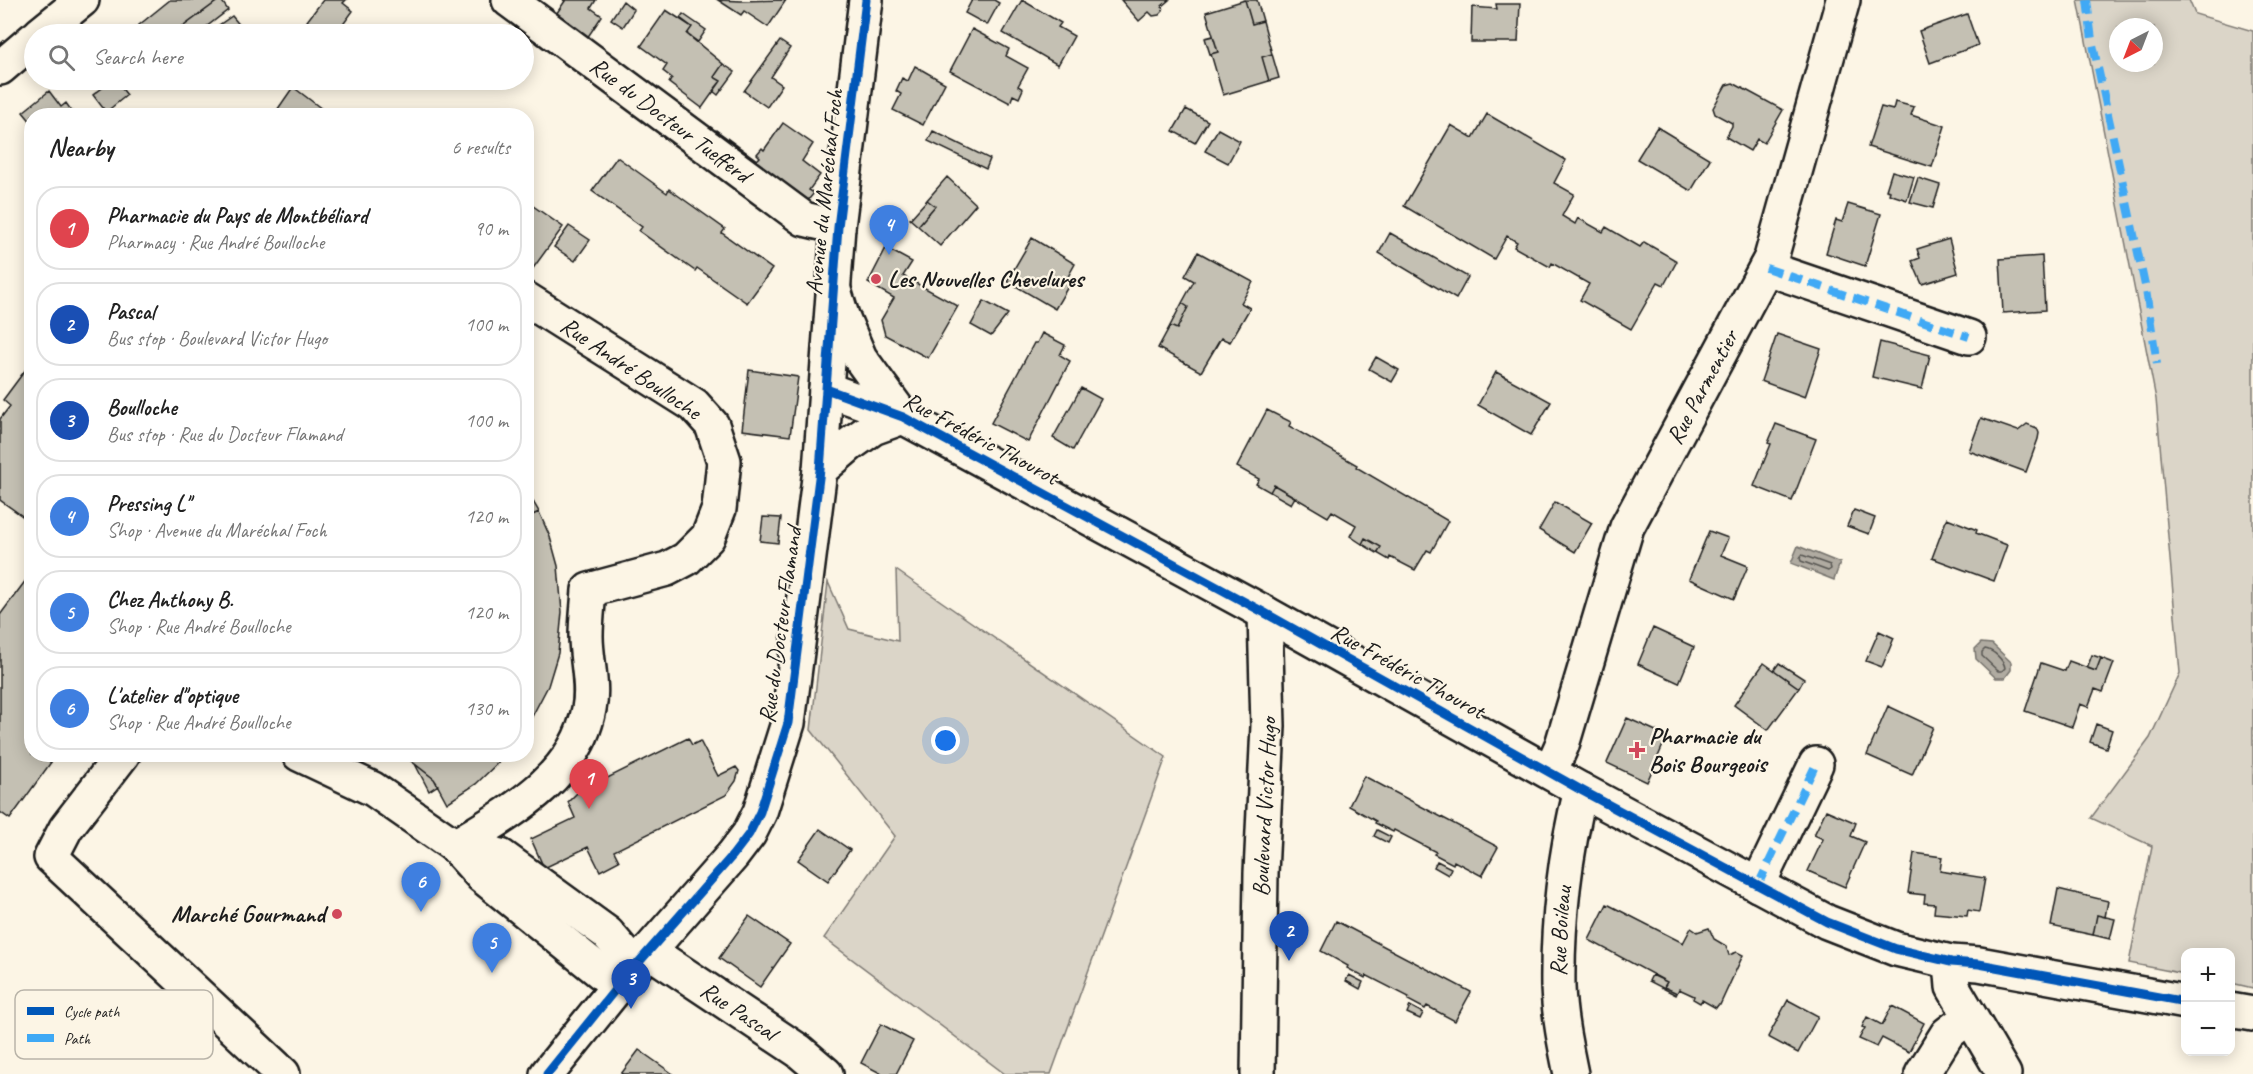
<!DOCTYPE html>
<meta charset="utf-8">
<style>
body{margin:0;font-family:Caveat,sans-serif;background:#f2f2f2;color:#222}
.controls{position:absolute;right:18px;bottom:18px;display:grid;overflow:hidden;border-radius:12px;box-shadow:0 3px 15px #0003}
.controls button{width:54px;height:54px;display:grid;place-items:center;padding:0;border:0;border-bottom:2px solid #e0e0e0;background:#fff;color:#222;font:30px sans-serif}
.compass{position:absolute;left:2109px;top:18px;width:54px;height:54px;border-radius:50%;background:#fff;box-shadow:0 3px 15px #0003;rotate:222deg}
.you{position:absolute;left:946px;top:741px;width:21px;height:21px;margin:-15px;border:4px solid #fff;border-radius:50%;background:#1a73e8;box-shadow:0 0 0 9px #1a73e833}
.badge{display:grid;place-items:center;width:39px;height:39px;border-radius:50%;background:#1a73e8;color:#fff;font-size:20px;font-weight:700}
.pin{position:absolute;translate:-50% -50px;filter:drop-shadow(0 2px 3px #0008)}
.pin::after{content:'';position:absolute;top:32px;width:21px;height:18px;background:inherit;clip-path:polygon(0 0,100% 0,50% 100%)}
.list{margin:0;padding:0;list-style:none}
h2{display:flex;justify-content:space-between;align-items:center;height:78px;margin:0;padding:0 24px;font-size:26px}
h2 small{font-size:20px;font-weight:400;color:#767676}
.list li{display:grid;grid-template-columns:39px 1fr auto;gap:18px;align-items:center;box-sizing:border-box;height:84px;margin:0 12px 12px;padding:0 12px;border:2px solid #e0e0e0;border-radius:24px}
.list b{display:block;font-size:22px;white-space:nowrap}
.list p{margin:0;font-size:20px;white-space:nowrap;color:#767676}
.list em{font-size:20px;font-style:normal;color:#767676}
.icon{flex:none;width:33px;height:33px;fill:none;stroke:currentColor;stroke-width:2;stroke-linecap:round;stroke-linejoin:round}
.map{position:relative;flex:none;width:2253px;height:1074px;overflow:hidden}
.search{position:absolute;background:#fff;box-shadow:0 3px 15px #0003;left:24px;top:24px;width:510px;height:66px;display:flex;align-items:center;gap:15px;box-sizing:border-box;padding:0 21px;border-radius:33px;color:#767676;font-size:22px}
.panel{position:absolute;background:#fff;box-shadow:0 3px 15px #0003;left:24px;top:108px;width:510px;height:654px;border-radius:24px}
.map>svg:first-child{display:block}
</style>
<div class="map">
<svg width="2253" height="1074" viewBox="0 0 2253 1074">
<rect width="100%" height="100%" fill="#fcf5e5"/>
<filter id="ink" filterUnits="userSpaceOnUse"><feTurbulence type="fractalNoise" baseFrequency=".0167" numOctaves="2"/><feDisplacementMap in="SourceGraphic" scale="12" xChannelSelector="R" yChannelSelector="G"/><feConvolveMatrix kernelMatrix="1 2 1 2 8 2 1 2 1" color-interpolation-filters="sRGB"/></filter>
<g filter="url(#ink)">
<!-- green -->
<path fill="#dbd5c8" stroke="#7c7872" stroke-width="1.5" fill-rule="evenodd" d="M2078,0H2189L2195,14L2253,31V988L2231,983L2230,952H2186L2185,974L2129,963L2152,846L2091,818L2150,738L2180,673L2156,399ZM2118,27H2154V63H2118Z
M896,570L1166,757L1051,1074H1005L824,938L895,836L811,730L828,582L849,629L898,641Z"/>
<!-- water -->
<path fill="#b0aba1" stroke="#75726c" stroke-width="1.5" d="M1798,546L1840,563L1834,580L1791,563Z
M1981,643L1992,644L2011,662V670L2005,678H1996L1976,659L1975,649Z"/>
<g fill="none" stroke-linecap="round" stroke-linejoin="round">
<!-- shore -->
<path stroke="#575551" stroke-width="1.5" d="M1802,555L1830,565L1831,569L1828,571L1801,561L1800,558Z
M1985,649C1993,650 2004,660 2005,668L2002,671H1998L1982,656V652Z"/>
</g>
<!-- building -->
<path fill="#c4c0b3" stroke="#1c1c1c" stroke-width="1.5" d="M170,0H219L173,34H138L134,29Z
M219,0H221L228,10L197,34H173Z
M323,0H346L343,3L353,11L336,34H325L307,21Z
M563,0H596L591,8L602,16L581,47L550,23L565,1Z
M718,0L741,1L786,0L768,27L744,11L741,15Z
M972,0H994L999,3L987,25L965,13Z
M1022,0L1061,23L1058,27L1074,36L1058,65L1003,33Z
M1121,0H1169L1162,6L1163,11L1159,15L1153,16L1149,12L1139,21Z
M1245,0H1257L1263,21L1252,24Z
M1245,0L1252,24L1263,21L1272,54L1262,57L1269,81L1223,95L1211,54L1218,52L1206,12Z
M623,1L634,10L623,27L611,19Z
M1496,4H1520L1518,42H1471L1472,7L1497,9Z
M666,10L692,27L687,34L723,64L714,77L721,81L702,108L669,83L672,78L663,71L667,65L641,46Z
M683,14L706,30L698,42L687,34L692,27L680,18Z
M1967,14L1978,45L1930,63L1919,31Z
M232,16L247,34H206Z
M972,29L1009,49L1006,56L1028,68L1018,86L1023,89L1019,98L1013,95L1010,103L950,71Z
M1213,36L1218,52L1210,54L1205,38Z
M780,41L790,48L771,77L782,85L767,107L744,91Z
M1272,54L1279,78L1269,81L1262,57Z
M723,64L735,72L718,95L713,91L721,81L714,77Z
M915,66L945,83L923,125L893,110L901,94L896,91L902,78L908,81Z
M113,80H115L127,95L106,112L93,95Z
M1733,83L1783,110L1764,143L1757,139L1750,151L1726,137L1732,126V123L1715,114L1713,108L1726,85Z
M293,87L305,96L331,116H273Z
M49,91L61,107L66,103L73,113L70,116H32V123L23,112Z
M1895,102L1914,107L1911,115L1945,126L1932,167L1868,147L1881,107L1893,110Z
M1186,109L1208,121L1195,143L1173,131Z
M1487,114L1566,160L1554,183L1574,194L1562,216L1575,224L1578,218L1603,232L1606,227L1640,247L1644,242L1677,261L1664,285L1658,282L1631,329L1580,300L1589,284L1552,263L1550,267L1514,247L1517,242L1507,236L1494,259L1404,206L1451,125L1473,138Z
M783,123L813,144L802,161L820,175L809,190L814,193L805,204L710,138L716,130L757,160L760,157L757,154L762,148L764,150Z
M1657,127L1710,159L1691,191L1637,159Z
M1218,129L1240,141L1228,163L1205,151Z
M933,131L990,159L986,169L928,141Z
M617,157L667,193L669,189L725,229L722,233L772,269L747,303L697,268L695,271L639,231L642,227L592,191Z
M1892,171L1914,177L1907,200L1889,194L1890,191L1886,190Z
M947,177L976,204L940,246L918,226L935,206L927,200Z
M1918,178L1940,185L1933,208L1910,202Z
M927,200L935,206L918,226L910,219Z
M526,201L563,227L526,278Z
M1848,204L1881,214L1865,266L1826,253L1836,220L1842,222Z
M569,226L590,240L575,261L554,247Z
M1390,233L1468,277L1456,299L1379,253Z
M1032,238L1075,264L1065,282L1069,285L1055,309L1007,281Z
M1949,239L1958,273L1922,284L1912,261L1920,258L1917,249Z
M886,248L912,262L903,276L958,306L928,358L885,335L881,320L894,298L868,283Z
M1198,252L1253,282L1241,303L1250,308L1230,342L1221,338L1201,372L1158,348L1170,326L1177,329L1188,307L1182,303L1194,281L1185,276Z
M2042,256L2045,310L2003,313L2000,259Z
M984,301L1008,314L991,336L971,325Z
M1182,303L1188,307L1177,329L1170,326Z
M1042,333L1065,345L1060,355L1070,361L1028,442L991,423L1034,343H1037Z
M1777,334L1821,349L1805,397L1761,381Z
M1880,342L1930,355L1922,389L1872,377Z
M1376,357L1399,370L1392,382L1369,369Z
M32,361V523L0,500V419L10,406L3,400Z
M749,370L798,377L790,436L742,430Z
M1496,372L1551,402L1531,435L1478,405Z
M1081,388L1101,399L1073,450L1053,438Z
M1267,410L1291,422L1289,426L1357,465L1356,467L1448,521L1431,552L1427,550L1415,570L1390,557L1389,560L1377,553L1381,547L1365,538L1362,544L1350,536L1356,525L1332,511L1328,517L1274,485L1270,492L1256,484L1259,479L1237,467Z
M1981,418L2018,431L2027,424L2037,428L2039,433L2038,439L2026,472L1969,451Z
M1776,424L1816,439L1792,501L1754,486L1771,444L1768,443Z
M1274,485L1295,497L1291,504L1270,492Z
M526,489L539,512L526,518Z
M1555,502L1592,523L1575,552L1539,530Z
M1854,510L1875,518L1869,534L1847,526Z
M539,512L550,537L558,566L562,612L558,653L548,686L526,728V518Z
M539,512L550,537L558,566L562,612L558,653L548,686L526,728V518Z
M763,517L781,518L778,543L760,541Z
M1947,518L1977,530L1976,533L2007,545L1994,581L1932,558Z
M1709,531L1728,538L1721,555L1748,566L1734,599L1689,579Z
M1365,538L1381,547L1377,553L1362,544Z
M32,572V754H57L10,819L0,812V615Z
M1653,628L1694,647L1679,683L1638,664Z
M1879,631L1894,638L1882,667L1866,661Z
M2092,655L2101,658L2096,671L2087,668Z
M2101,658L2114,663L2103,692L2095,689L2088,707L2080,704L2072,727L2025,711L2041,663L2065,671L2069,661L2096,671Z
M1764,663L1799,688L1768,730L1734,705Z
M1779,663L1804,679L1799,688L1774,670Z
M1888,706L1933,727L1912,775L1867,755Z
M1627,718L1667,736L1647,782L1607,763Z
M2096,724L2112,730L2106,748L2090,742Z
M688,738L692,745L700,741L718,776L736,767L739,771L736,781L726,795L614,851L619,861L600,871L588,847L544,868L531,839L575,818L568,802L577,793Z
M402,754H507L476,784L447,803L434,779Z
M402,754H507L476,784L447,803L434,779Z
M415,764L434,779L438,785L429,791Z
M1364,776L1498,847L1482,876L1454,861L1453,864L1434,854L1436,852L1394,830L1393,832L1375,823L1376,821L1349,806Z
M1826,810L1856,823L1851,836L1865,842L1845,887L1808,871L1823,839L1814,835Z
M820,829L850,850L828,881L798,860Z
M1377,830L1391,837L1388,843L1374,836Z
M1914,853L1942,857L1940,871L1985,878L1979,912L1968,910L1967,916L1934,913L1935,904L1924,903L1925,895L1908,893Z
M1437,861L1451,868L1448,875L1434,867Z
M2058,889L2108,901L2105,917L2097,915L2093,935L2051,926Z
M1607,904L1683,943L1691,928L1697,932L1709,928L1714,939L1726,946L1729,955L1737,952L1743,955L1720,1005H1718L1716,1008L1702,1000L1700,1003L1693,999L1694,996L1679,989L1677,993L1664,987L1667,982L1589,940Z
M2097,915L2115,919L2110,939L2093,935Z
M749,916L790,944L760,987L719,958Z
M1336,921L1471,992L1455,1021L1427,1006L1425,1009L1408,1000L1409,997L1366,975L1365,978L1347,968L1348,966L1321,951Z
M1349,975L1363,982L1360,989L1346,981Z
M1652,975L1667,982L1664,987L1677,993L1676,995L1649,981Z
M1788,1000L1818,1016L1798,1053L1768,1037Z
M1410,1006L1423,1013L1420,1019L1407,1013Z
M1892,1006L1924,1023L1909,1052L1882,1038L1877,1047L1859,1039L1865,1028L1862,1027L1867,1017L1882,1025Z
M881,1024L913,1041L896,1074H882L861,1063Z
M639,1050L673,1074H621Z"/>
<g fill="none" stroke-linecap="round" stroke-linejoin="round">
<!-- minor casing -->
<g stroke="#1c1c1c" stroke-width="38">
<g id="minor">
<path id="s1" d="M509,0L804,219L838,227"/>
<path d="M1766,268L1969,337"/>
<path d="M833,287L842,316L860,358L903,417"/>
<path d="M826,389L903,417L1265,613L1581,790L1827,922L1896,949L1951,962L1979,964L2186,1002"/>
<path d="M820,470L849,445L873,428L903,417"/>
<path d="M123,754L66,828L51,857L283,1074"/>
<path d="M299,754L373,789L455,846L482,876L618,986"/>
<path id="s2" d="M1550,772L1562,745L1627,527L1771,258L1843,0"/>
<path d="M455,846C509,813 576,778 589,709C594,685 586,660 586,636C586,621 588,605 589,590L667,569L686,559L708,537L719,509L724,461L712,425L694,405L526,299"/>
<path d="M455,846L501,856L607,933L635,966"/>
<path d="M1758,885L1816,764"/>
<path id="s3" d="M649,951L799,1051L826,1074"/>
<path d="M1951,962L1953,987L2004,1074"/>
<path d="M2230,1010L2253,1014"/>
<path id="s4" d="M1258,1074L1261,873L1268,726L1265,613"/>
<path id="s5" d="M1571,1074C1565,1045 1559,1016 1558,987C1557,923 1565,852 1581,790"/>
<path d="M1922,1074L1947,1034L1969,1017"/>
</g>
</g>
<!-- tertiary casing -->
<g stroke="#1c1c1c" stroke-width="38">
<path id="tertiary" d="M40,34L82,0
M0,68L34,39
M547,1074L618,986L733,855L749,834L760,812L788,723L820,470L838,227L866,0"/>
</g>
<!-- minor -->
<use href="#minor" stroke="#fcf5e5" stroke-width="33"/>
<!-- tertiary -->
<use href="#tertiary" stroke="#fcf5e5" stroke-width="33"/>
<!-- quiet -->
<path stroke="#3fa9f5" stroke-width="8" stroke-dasharray="15 8" stroke-linecap="butt" d="M2087,0L2092,40L2146,290L2157,364
M1766,268L1969,337
M1758,885L1816,764"/>
<!-- cycleway casing -->
<g stroke="#fcf5e5" stroke-width="13">
<path id="cycleway" d="M826,389L903,417L1265,613L1581,790L1827,922L1896,949L1951,962L1979,964L2186,1002
M547,1074L618,986L733,855L749,834L760,812L788,723L820,470L838,227L866,0"/>
</g>
<!-- cycleway -->
<use href="#cycleway" stroke="#0057b8" stroke-width="9"/>
</g>
</g>
<!-- markers -->
<g fill="#d1495b" stroke="#fcf5e5" stroke-width="2">
<circle cx="876" cy="279" r="6"/>
<path d="M1634 741h6v6h6v6h-6v6h-6v-6h-6v-6h6z"/>
<circle cx="337" cy="914" r="6"/>
</g>
<g text-anchor="middle" dominant-baseline="central" stroke-width="4.5" stroke-linejoin="round" paint-order="stroke">
<!-- street labels -->
<g font-size="24" fill="#1c1c1c" stroke="#fcf5e5">
<text stroke="none"><textPath href="#s1" startOffset="201">Rue du Docteur Tuefferd</textPath></text>
<text transform="translate(824 192) rotate(-84)">Avenue du Maréchal Foch</text>
<text transform="translate(631 368) rotate(34)">Rue André Boulloche</text>
<text stroke="none"><textPath href="#s2" startOffset="416">Rue Parmentier</textPath></text>
<text transform="translate(981 438) rotate(28)">Rue Frédéric Thourot</text>
<text transform="translate(780 625) rotate(-82)">Rue du Docteur Flamand</text>
<text transform="translate(1408 671) rotate(29)">Rue Frédéric Thourot</text>
<text stroke="none"><textPath href="#s4" startOffset="267">Boulevard Victor Hugo</textPath></text>
<text stroke="none"><textPath href="#s5" startOffset="144">Rue Boileau</textPath></text>
<text stroke="none"><textPath href="#s3" startOffset="108">Rue Pascal</textPath></text>
</g>
<!-- poi labels -->
<g font-size="24" font-weight="bold" fill="#1c1c1c" stroke="#fcf5e5" text-anchor="start">
<text x="888" y="279">Les Nouvelles Chevelures</text>
<text x="1649" y="736">Pharmacie du<tspan x="1649" dy="28">Bois Bourgeois</tspan></text>
<text x="325" y="914" text-anchor="end">Marché Gourmand</text>
</g>
</g>
<!-- legend -->
<rect x="15" y="990" width="198" height="69" rx="9" fill="#fcf5e5" stroke="#b9b4a9" stroke-width="1.5"/>
<rect x="27" y="1007" width="27" height="8" fill="#0057b8"/>
<rect x="27" y="1034" width="27" height="8" fill="#3fa9f5"/>
<g font-size="16" fill="#1c1c1c">
<text x="64" y="1017">Cycle path</text>
<text x="64" y="1044">Path</text>
</g>
</svg>
<div class="controls">
<button>+</button>
<button>−</button>
</div>
<svg class="compass" viewBox="-18 -18 36 36"><path d="M0-13l5 13h-10z" fill="#e53935"/><path d="M0 13l5-13h-10z" fill="#767676"/></svg>
<div class="you"></div>
<div class="pin badge" style="left:589px;top:809px;background:#e0444e">1</div>
<div class="pin badge" style="left:1289px;top:961px;background:#1a4fb4">2</div>
<div class="pin badge" style="left:631px;top:1009px;background:#1a4fb4">3</div>
<div class="pin badge" style="left:889px;top:255px;background:#3f7fe0">4</div>
<div class="pin badge" style="left:492px;top:973px;background:#3f7fe0">5</div>
<div class="pin badge" style="left:421px;top:912px;background:#3f7fe0">6</div>
<div class="search"><svg class="icon" aria-label="search" viewBox="0 0 24 24"><circle cx="10" cy="10" r="6"/><path d="M15 15l6 6"/></svg>Search here</div>
<section class="panel">
<h2>Nearby<small>6 results</small></h2>
<ul class="list">
<li><span class="badge" style="background:#e0444e">1</span><div><b>Pharmacie du Pays de Montbéliard</b><p>Pharmacy · Rue André Boulloche</p></div><em>90 m</em></li>
<li><span class="badge" style="background:#1a4fb4">2</span><div><b>Pascal</b><p>Bus stop · Boulevard Victor Hugo</p></div><em>100 m</em></li>
<li><span class="badge" style="background:#1a4fb4">3</span><div><b>Boulloche</b><p>Bus stop · Rue du Docteur Flamand</p></div><em>100 m</em></li>
<li><span class="badge" style="background:#3f7fe0">4</span><div><b>Pressing L''</b><p>Shop · Avenue du Maréchal Foch</p></div><em>120 m</em></li>
<li><span class="badge" style="background:#3f7fe0">5</span><div><b>Chez Anthony B.</b><p>Shop · Rue André Boulloche</p></div><em>120 m</em></li>
<li><span class="badge" style="background:#3f7fe0">6</span><div><b>L'atelier d''optique</b><p>Shop · Rue André Boulloche</p></div><em>130 m</em></li>
</ul>
</section>
</div>
